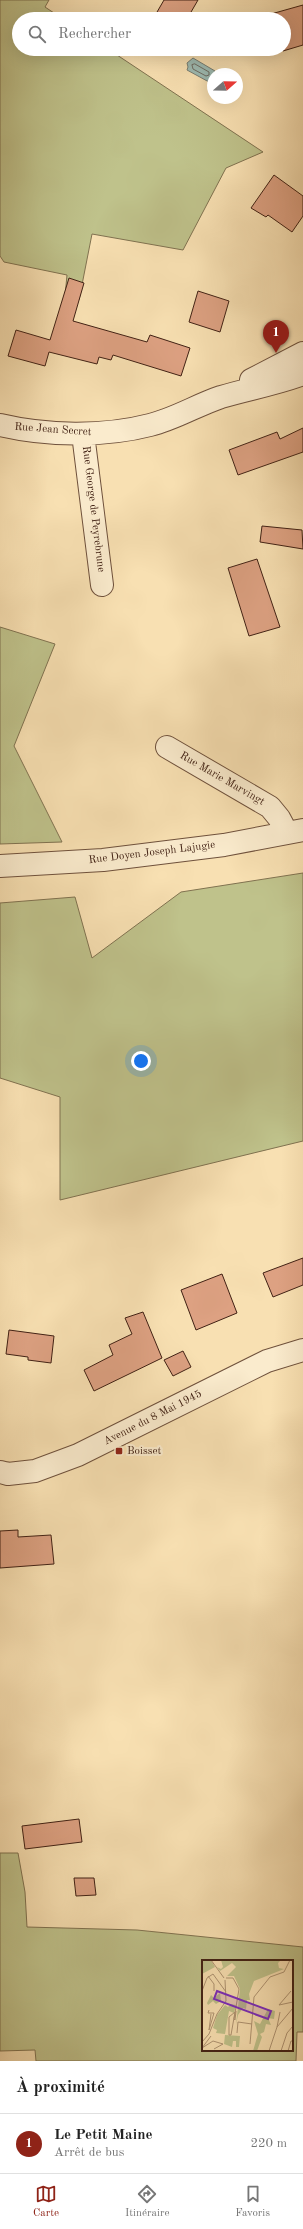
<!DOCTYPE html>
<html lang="fr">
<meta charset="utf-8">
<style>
body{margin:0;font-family:"Old Standard TT",serif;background:#f2f2f2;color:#222}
.compass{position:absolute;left:207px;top:68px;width:36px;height:36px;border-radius:50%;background:#fff;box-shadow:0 4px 16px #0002;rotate:70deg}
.you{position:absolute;left:141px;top:1061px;width:14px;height:14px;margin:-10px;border:3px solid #fff;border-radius:50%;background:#1a73e8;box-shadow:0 0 0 6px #1a73e833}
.badge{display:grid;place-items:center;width:26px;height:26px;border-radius:50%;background:#8f2418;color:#fff;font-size:13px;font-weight:700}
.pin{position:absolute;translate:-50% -33px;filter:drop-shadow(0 1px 2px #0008)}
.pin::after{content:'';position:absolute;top:21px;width:14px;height:12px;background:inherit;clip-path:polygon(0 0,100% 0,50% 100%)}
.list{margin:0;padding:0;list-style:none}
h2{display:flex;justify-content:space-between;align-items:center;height:52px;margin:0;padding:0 16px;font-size:17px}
h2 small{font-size:13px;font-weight:400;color:#767676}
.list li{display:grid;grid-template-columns:26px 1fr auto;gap:12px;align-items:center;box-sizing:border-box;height:60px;padding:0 16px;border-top:1px solid #e0e0e0}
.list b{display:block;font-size:15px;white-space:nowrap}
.list p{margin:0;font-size:13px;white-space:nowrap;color:#767676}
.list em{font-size:13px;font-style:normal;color:#767676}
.icon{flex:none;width:22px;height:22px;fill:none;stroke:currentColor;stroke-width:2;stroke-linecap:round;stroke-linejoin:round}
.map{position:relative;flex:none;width:303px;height:2061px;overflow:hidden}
.search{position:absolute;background:#fff;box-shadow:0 4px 16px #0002;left:12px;right:12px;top:12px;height:44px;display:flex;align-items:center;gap:10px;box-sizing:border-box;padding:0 14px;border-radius:22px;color:#767676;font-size:15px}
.sheet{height:112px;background:#fff}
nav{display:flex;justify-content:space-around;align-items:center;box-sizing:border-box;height:56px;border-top:1px solid #e0e0e0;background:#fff;font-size:11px;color:#767676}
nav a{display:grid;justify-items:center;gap:2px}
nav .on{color:#8f2418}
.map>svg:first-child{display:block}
</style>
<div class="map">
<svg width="303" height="2061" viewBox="0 0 303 2061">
<rect width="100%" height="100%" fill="#f8e0b2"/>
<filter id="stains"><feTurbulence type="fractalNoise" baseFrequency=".005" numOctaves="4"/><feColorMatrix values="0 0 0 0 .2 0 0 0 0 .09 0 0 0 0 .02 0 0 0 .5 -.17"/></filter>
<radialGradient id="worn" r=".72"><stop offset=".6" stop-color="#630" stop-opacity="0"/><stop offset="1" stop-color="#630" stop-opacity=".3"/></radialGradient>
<!-- green -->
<path fill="#bfc28b" stroke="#807250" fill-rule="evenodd" d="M0,0H49L45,7L63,19H19V49H108L263,152L226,168L183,250L92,234L79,300L65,296L67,275L4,262L0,256Z
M0,627L55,644L14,746L62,842L0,844Z
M303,873V1141L60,1200V1097L0,1078V903L75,897L92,958L181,892Z
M0,1853H18L25,1892L27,1927L137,1930L303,1947V2032H297L296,2061H36L35,2050L0,2051ZM203,1961H292V2050H203Z"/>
<!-- water -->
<path fill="#9fbcb3" stroke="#797e73" d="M193,58L215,71L209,82L187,70L188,67L187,63Z"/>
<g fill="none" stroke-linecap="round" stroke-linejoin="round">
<!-- shore -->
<path stroke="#706e64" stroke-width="1" d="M195,64L209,72V75L206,76L193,69L192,65Z"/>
</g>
<!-- building -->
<path fill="#dda182" stroke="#412114" d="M164,0H198L187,19H153Z
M303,5V45L283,51L284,19H273L271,14Z
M274,175L303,196V216L292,232L268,215L266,217L251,208Z
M69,278L84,283L73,321L147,342L150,335L190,348L181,376L113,355L111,360L99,357L97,364L49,352L45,366L8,356L16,330L50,340Z
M198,291L229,301L220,332L189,322Z
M303,428V452L238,475L229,450L277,432L280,439Z
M262,526L302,530L303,549L260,542Z
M257,559L280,627L249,636L228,568Z
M303,1258V1285L273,1297L263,1273Z
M222,1274L237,1313L196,1330L181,1290Z
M143,1312L162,1358L94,1391L84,1370L113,1355L109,1345L132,1334L125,1318Z
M9,1330L54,1336L51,1363L28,1360V1357L6,1354Z
M183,1351L191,1367L173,1376L164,1360Z
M18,1530V1537L51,1535L54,1564L0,1568V1531Z
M79,1819L82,1842L25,1849L22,1826Z
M74,1878H94L96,1895L76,1896Z"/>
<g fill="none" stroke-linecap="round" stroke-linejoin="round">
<!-- minor casing -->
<g stroke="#6f513c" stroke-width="24">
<path id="minor" d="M251,380L303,353
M0,425C46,436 104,437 150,425C175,419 197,405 221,397C248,389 277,384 303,374
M83,434L102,585
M167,747L270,807L279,818L287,833
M0,866L103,860L224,845L303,830
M0,1472L8,1474L35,1471L78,1455L267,1361L303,1350"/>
</g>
<!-- minor -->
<use href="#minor" stroke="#faebcd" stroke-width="22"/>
</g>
<!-- markers -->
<rect fill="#8f2418" stroke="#faebcd" stroke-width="1.5" x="115" y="1447" width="8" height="8" rx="2"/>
<g text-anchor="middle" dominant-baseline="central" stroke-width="4" stroke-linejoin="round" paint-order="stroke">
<!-- street labels -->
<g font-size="11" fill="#412114" stroke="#faebcd">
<text transform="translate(53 430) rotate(4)">Rue Jean Secret</text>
<text transform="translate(93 509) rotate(83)">Rue George de Peyrebrune</text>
<text transform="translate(222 779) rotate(30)">Rue Marie Marvingt</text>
<text transform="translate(152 853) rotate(-7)">Rue Doyen Joseph Lajugie</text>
<text transform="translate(153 1418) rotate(-27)">Avenue du 8 Mai 1945</text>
</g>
<!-- poi labels -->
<g font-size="11" fill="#412114" stroke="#faebcd" text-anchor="start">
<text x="127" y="1451">Boisset</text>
</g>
</g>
<!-- overview -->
<g transform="translate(202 1960)">
<rect width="91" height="91" fill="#f8e0b2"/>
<path d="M0,0H9L13,7L0,14ZM19,0H79L76,3L77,8L82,9L52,21L47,34L48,40H45L44,49L41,48L36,55L34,65L38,29L32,16H25L34,7L30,3L18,11L15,7L19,9L21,7ZM18,33L19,41L14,44L11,41L6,45L5,43L9,35L12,38ZM29,44L34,45L32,53L27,51L23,74L14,73L15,70L11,68L15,55L23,45L26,47ZM66,49L73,51L72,59L66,58L69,65L64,64L62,72L58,74L60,77L55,91H51L56,74L52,61L58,64ZM23,75L38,76L37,87H34V81H31L30,87L22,84Z" fill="#bfc28b"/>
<path fill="none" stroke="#af9473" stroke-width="1" d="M9,0L22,18M6,16L12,24V31M24,18H31L37,29L32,59L33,60L34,51M0,31L5,18L11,14L24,32M89,31L77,45L91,42M7,50L6,53H12L7,70M33,52L29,75H27V57ZM75,67L78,52M7,70L9,54M35,73L36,62L50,64M0,82L7,74L15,54L24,41L23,20M48,84L52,37L68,17L82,12L88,0M0,88L11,81L21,84L12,89M0,88L9,76M67,91L75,67L91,48M79,91L85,73L91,66M86,91L89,81H91"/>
<path fill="#7b2cbf" fill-opacity="0.15" stroke="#7b2cbf" stroke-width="2" d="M15,31L69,51L66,59L12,39Z"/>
<rect width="91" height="91" fill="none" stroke="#412114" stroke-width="2"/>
</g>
<rect width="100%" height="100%" filter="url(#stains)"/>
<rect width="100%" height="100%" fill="url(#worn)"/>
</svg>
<svg class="compass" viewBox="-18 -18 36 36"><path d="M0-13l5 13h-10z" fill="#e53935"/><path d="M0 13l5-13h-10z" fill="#767676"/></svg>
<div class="you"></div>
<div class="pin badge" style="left:276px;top:353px">1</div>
<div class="search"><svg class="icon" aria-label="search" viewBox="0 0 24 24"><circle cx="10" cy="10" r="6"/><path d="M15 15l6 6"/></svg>Rechercher</div>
</div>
<section class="sheet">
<h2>À proximité<small></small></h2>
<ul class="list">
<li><span class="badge">1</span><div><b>Le Petit Maine</b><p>Arrêt de bus</p></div><em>220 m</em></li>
</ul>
</section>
<nav>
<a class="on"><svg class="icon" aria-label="map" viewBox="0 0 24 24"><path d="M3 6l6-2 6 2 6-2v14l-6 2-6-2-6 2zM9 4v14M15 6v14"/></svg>Carte</a>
<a><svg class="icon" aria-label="directions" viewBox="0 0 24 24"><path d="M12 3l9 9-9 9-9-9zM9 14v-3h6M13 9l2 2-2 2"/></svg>Itinéraire</a>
<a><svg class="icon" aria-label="saved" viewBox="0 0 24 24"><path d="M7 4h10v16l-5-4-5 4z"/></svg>Favoris</a>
</nav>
